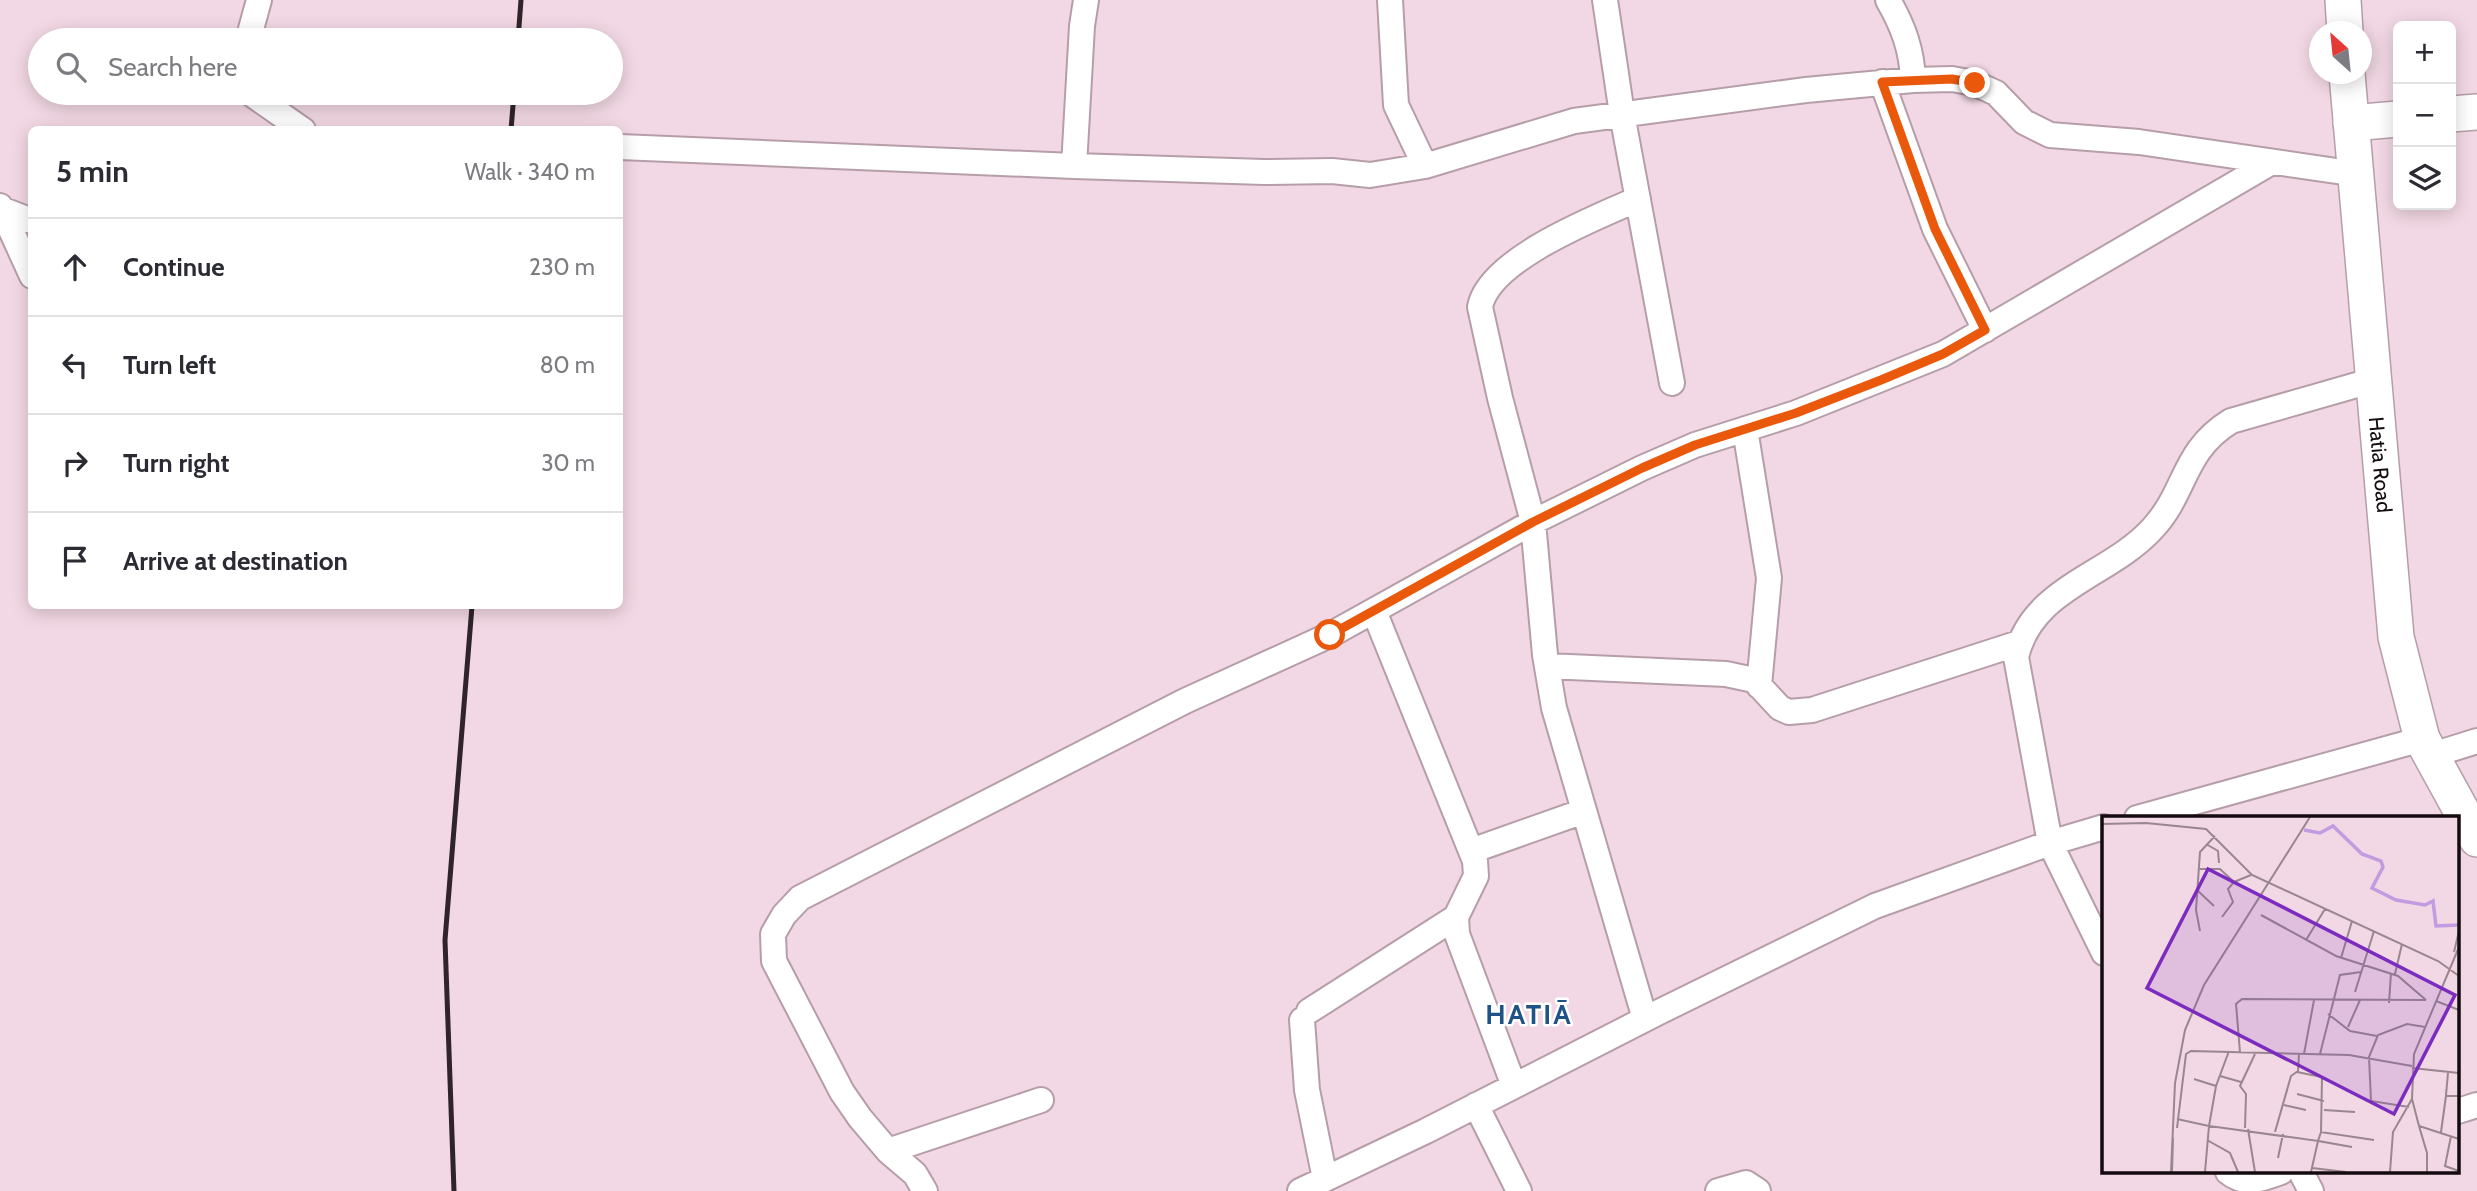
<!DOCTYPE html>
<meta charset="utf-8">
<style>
body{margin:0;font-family:Cabin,sans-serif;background:#f2f2f3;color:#2b2b33}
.controls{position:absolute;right:21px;top:21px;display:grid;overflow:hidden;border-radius:10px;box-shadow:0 4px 18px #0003}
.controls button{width:63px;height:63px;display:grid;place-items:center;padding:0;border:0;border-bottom:2px solid #e1e1e2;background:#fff;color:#2b2b33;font:35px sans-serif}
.compass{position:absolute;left:2309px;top:21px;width:63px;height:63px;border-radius:50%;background:#fff;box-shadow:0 4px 18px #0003;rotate:333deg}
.stop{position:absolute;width:21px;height:21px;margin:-16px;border:5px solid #ea580c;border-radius:50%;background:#fff}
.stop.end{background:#ea580c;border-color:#fff;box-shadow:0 2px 7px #0008}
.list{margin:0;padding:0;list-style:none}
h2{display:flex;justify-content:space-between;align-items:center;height:91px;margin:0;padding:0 28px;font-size:30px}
h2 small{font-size:23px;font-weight:400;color:#7c7c81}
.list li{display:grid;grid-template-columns:46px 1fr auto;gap:21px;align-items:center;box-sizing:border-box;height:98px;padding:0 28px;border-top:2px solid #e1e1e2}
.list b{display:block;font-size:26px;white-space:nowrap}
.list em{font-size:23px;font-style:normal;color:#7c7c81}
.icon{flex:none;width:38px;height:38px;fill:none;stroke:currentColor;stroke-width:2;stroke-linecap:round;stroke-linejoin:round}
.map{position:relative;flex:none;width:2477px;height:1191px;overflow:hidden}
.search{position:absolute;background:#fff;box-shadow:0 4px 18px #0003;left:28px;top:28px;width:595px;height:77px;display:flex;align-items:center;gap:18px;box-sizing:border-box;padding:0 24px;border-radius:38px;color:#7c7c81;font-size:26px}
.panel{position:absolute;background:#fff;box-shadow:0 4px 18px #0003;left:28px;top:126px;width:595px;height:483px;border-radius:10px}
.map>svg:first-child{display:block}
</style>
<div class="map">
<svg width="2477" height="1191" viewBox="0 0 2477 1191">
<rect width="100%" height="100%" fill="#f2d8e4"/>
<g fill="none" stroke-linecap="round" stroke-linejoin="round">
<!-- street casing -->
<g stroke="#b69ea9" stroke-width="28">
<path id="street" d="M1390,0L1396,105L1425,166
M1605,0L1622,114L1672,383
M1888,0C1903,26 1912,50 1913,80
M248,40L259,0
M1882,82L1935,229L1985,330
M250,93L303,130
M620,147L1074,166L1264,172L1332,171L1370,175L1425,166L1574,121L1806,90L1913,80L1952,79L1974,83L1996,93L2024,122L2050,135L2139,142L2357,174
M1074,166L1082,26L1086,0
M1638,199C1597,217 1489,259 1480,307L1500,398L1533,522L1545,655L1554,708L1645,1019
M0,206L32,276
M1,209L32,221
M1745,429L1769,578L1759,686
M1374,611L1475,861L1476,876L1456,917L1457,934L1514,1086
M1547,666L1726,674L1754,680L1780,708L1789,712L1812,710L2019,643
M2429,756L2477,741
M2137,818L2422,739
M1471,851L1584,811
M2104,953L2050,843L2016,657C2032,587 2110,576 2153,528C2187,491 2182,451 2231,421L2374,380
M1309,1011L1456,917
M1302,1020L1307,1090L1325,1179
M1476,1105L1519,1191
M2458,1111L2477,1105
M888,1151L1041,1100
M2228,1172C2245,1186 2262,1179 2281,1172
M2301,1172L2311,1191
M925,1191L915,1174L888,1151L860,1118L842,1092L774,961L773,934L784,915L800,898L1185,701L1330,635L1533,522L1642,468L1695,445L1796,413L1943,354L2272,162
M1300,1191L1426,1131L1657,1013L1875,906L2050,843L2104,827
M1718,1191L1746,1183L1758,1191"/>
</g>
<!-- secondary casing -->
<g stroke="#b69ea9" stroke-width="38">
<g id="secondary">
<path d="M2343,0L2345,32"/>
<path id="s1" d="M2347,74L2396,637L2422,739L2477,839"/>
<path d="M2451,114L2477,112"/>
<path d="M2351,123L2398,119"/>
</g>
</g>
<!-- street -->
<use href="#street" stroke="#fff" stroke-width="24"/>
<!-- secondary -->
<use href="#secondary" stroke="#fff" stroke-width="35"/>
<!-- rail -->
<path stroke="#2e2429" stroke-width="5" d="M518,40L521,0
M511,130L514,93
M454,1191L445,940L472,606"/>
</g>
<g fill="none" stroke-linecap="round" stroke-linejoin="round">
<!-- route -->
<path stroke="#ea580c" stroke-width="9" d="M1330,635L1533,522L1642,468L1695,445L1796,413L1881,380L1943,354L1985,330L1935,229L1882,82L1952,79L1975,83"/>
</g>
<g text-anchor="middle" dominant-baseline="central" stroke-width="5" stroke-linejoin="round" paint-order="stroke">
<!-- street labels -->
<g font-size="21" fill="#130b0f" stroke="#fff">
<text stroke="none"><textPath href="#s1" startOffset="392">Hatia Road</textPath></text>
</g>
<!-- district labels -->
<g font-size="28" font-weight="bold" letter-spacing="2" fill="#1f5385" stroke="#fff">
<text x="1529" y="1014">HATIĀ</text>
</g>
</g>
<!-- overview -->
<g transform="translate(2102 816)">
<rect width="357" height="357" fill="#f2d8e4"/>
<path fill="none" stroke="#c29be1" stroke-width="3.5" d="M202,14L218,17L231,10L260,38L279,45L281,51L270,72L294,84L323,89L331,85L334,110L357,109"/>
<path fill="none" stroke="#99868f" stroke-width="2" d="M0,8L44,7L104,13L150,59L336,145L357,160M104,28L116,35L117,47M97,53H118L132,66L149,59M95,74L112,90M159,99L234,140L296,160L324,184M120,101L131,86L126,73L132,66M98,115L94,94L98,36L113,20M204,124L223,93M352,136L357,115M239,142L250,105M293,158L300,128M253,176L272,115M334,185L357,194M287,187L289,157M226,198L248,215L275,220M246,211L258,184M127,235L114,270L107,310L216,325L219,316L272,324M138,236L134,188L140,183L324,184M202,238L212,184M218,238L238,159L259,156M310,252L357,257M195,256L220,261L219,316M118,260L139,266M92,263L114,270M195,278L222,285M344,279L346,257M310,283L317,310L357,323M182,289L204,294M307,291L269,285L267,241L276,219L305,208L323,211M222,294L253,296M75,303L107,310L103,356M317,310L325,337V356M75,312L84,238L89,235L247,239L310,250M143,312L144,278L138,270L153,238M146,313L153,356M173,316L189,260L196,255L197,238M339,316L344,280H357M349,320L343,350L357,355M105,324L128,337L136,356M176,342L181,318M210,352L244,356M69,356L73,267L83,214L102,169L208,1M70,356L71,322M209,356L216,325L250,331M288,356L291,316L310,283L312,238L357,131"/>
<path fill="#7b2cbf" fill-opacity="0.15" stroke="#7b2cbf" stroke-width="3.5" d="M106,53L353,179L292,298L45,172Z"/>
<rect width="357" height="357" fill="none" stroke="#130b0f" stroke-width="3.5"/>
</g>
</svg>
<div class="controls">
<button>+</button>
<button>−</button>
<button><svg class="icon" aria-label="layers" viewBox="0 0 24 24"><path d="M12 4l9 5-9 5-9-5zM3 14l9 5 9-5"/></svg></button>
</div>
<svg class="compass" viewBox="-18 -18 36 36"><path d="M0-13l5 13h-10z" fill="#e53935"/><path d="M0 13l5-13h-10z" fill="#7c7c81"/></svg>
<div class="stop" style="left:1330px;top:635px"></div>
<div class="stop end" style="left:1975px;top:83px"></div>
<div class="search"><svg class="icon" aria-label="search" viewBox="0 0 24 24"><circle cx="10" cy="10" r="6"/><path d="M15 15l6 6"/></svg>Search here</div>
<section class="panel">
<h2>5 min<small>Walk · 340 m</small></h2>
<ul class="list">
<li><svg class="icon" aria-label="ahead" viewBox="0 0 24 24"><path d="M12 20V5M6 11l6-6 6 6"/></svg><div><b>Continue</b></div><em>230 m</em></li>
<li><svg class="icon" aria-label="left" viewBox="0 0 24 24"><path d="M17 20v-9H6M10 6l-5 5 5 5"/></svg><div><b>Turn left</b></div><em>80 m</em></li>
<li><svg class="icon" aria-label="right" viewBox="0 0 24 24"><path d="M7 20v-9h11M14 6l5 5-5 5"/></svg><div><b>Turn right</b></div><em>30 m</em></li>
<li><svg class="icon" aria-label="arrive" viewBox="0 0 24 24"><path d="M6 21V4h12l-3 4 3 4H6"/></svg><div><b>Arrive at destination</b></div></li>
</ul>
</section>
</div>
